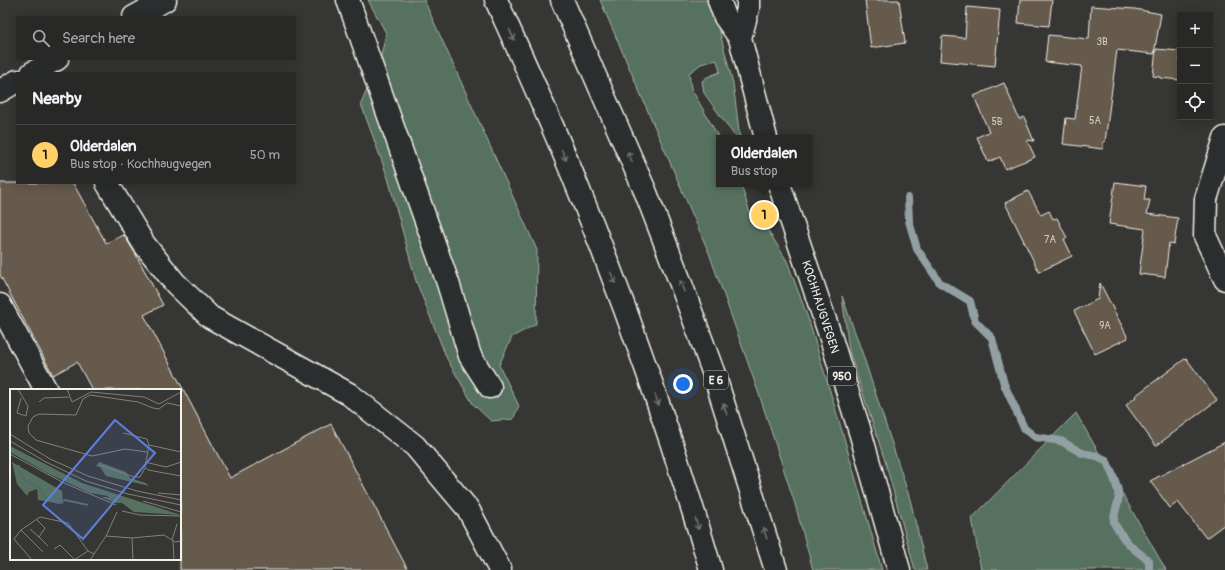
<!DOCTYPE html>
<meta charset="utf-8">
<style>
body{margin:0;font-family:Pangolin,sans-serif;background:#343433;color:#f1f3f6}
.controls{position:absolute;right:12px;top:12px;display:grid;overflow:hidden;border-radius:0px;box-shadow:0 2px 10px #0003}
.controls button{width:36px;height:36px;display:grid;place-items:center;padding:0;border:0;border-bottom:1px solid #444;background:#282827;color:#f1f3f6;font:20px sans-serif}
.you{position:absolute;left:683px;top:384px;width:14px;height:14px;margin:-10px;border:3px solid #fff;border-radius:50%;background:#1a73e8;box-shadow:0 0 0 6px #1a73e833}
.badge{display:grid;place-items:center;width:26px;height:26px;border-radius:50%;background:#ffd166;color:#111;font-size:13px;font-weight:700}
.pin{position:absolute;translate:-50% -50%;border:2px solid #fff;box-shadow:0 1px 4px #0006}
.popup{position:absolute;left:716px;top:135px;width:96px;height:52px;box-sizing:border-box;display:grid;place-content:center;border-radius:0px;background:#282827;filter:drop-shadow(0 1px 3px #0005);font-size:13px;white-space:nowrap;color:#a5a6a7}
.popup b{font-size:15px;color:#f1f3f6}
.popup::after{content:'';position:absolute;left:50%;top:100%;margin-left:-8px;border:8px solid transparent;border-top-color:#282827}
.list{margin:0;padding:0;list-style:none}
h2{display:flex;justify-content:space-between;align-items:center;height:52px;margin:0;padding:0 16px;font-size:17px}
h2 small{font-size:13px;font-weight:400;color:#a5a6a7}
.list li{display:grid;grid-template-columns:26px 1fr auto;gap:12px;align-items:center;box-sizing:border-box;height:60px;padding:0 16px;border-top:1px solid #444}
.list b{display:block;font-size:15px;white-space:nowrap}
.list p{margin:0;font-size:13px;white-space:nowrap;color:#a5a6a7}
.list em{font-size:13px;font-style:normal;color:#a5a6a7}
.icon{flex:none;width:22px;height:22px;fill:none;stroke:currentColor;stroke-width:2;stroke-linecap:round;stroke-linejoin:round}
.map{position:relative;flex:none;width:1225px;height:570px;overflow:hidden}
.search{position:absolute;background:#282827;box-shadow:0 2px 10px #0003;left:16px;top:16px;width:280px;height:44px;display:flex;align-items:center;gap:10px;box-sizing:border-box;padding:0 14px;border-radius:0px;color:#a5a6a7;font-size:15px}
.panel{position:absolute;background:#282827;box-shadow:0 2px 10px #0003;left:16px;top:72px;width:280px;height:112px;border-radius:0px}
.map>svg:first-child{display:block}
</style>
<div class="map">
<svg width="1225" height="570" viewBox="0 0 1225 570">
<rect width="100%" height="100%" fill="#363634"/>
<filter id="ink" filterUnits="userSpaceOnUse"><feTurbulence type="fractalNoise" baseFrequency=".025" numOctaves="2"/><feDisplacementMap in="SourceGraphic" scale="8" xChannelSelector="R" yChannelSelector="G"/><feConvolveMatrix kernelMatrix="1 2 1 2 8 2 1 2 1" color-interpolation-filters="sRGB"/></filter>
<g filter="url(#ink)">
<!-- green -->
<path fill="#56715f" stroke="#a5b1a4" d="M368,0H424L537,250L536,324L512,337L499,365L519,406L513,419L491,421L473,404L447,359L416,281L388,178L361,104L381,56L386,33Z
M600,0H708L720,33L733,83L740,138H737L734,135L704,93L702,81L707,77L720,72L717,60L701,64L689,73L691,88L719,138V184H741L753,223L768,230L787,261L808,318L842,431L882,570H813L795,504L761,400L709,253Z
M842,296L862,352L910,499L927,570H915L885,461L849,351Z
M1076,413L1166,570H981L972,518Z"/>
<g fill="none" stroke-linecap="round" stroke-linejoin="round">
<!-- stream -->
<path stroke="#92a0a3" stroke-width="8" d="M908,198L909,221L917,249L940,283L970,301L975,321L992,338L1004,384L1024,428L1035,437L1061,441L1082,453L1097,456L1106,460C1111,471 1121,490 1118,501C1117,508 1113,515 1114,523C1115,525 1117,528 1119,531C1126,544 1137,551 1149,561V570"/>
</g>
<!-- building -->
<path fill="#665a4d" stroke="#f4f1e8" d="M865,0H899L905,43L871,48Z
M1020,0H1052L1049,26L1018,23Z
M1091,6L1135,9L1161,14L1154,54L1117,50L1105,142H1103V149L1063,144L1066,118L1075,119L1082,66L1045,62L1048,35L1089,39Z
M967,7L1000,10L995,66L940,61L942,36L965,38Z
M1156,49L1180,51V80L1160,78V77L1153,76Z
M1004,83L1019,119L1024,117L1034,141L1027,140L1035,157L1005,169L1000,157L988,162L977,137L989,132L974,96Z
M1115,182L1146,186L1144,200H1150L1147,214L1178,218L1174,244L1169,243L1165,277L1139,274L1145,229L1109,224Z
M0,183H73L106,243L124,235L135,253L163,305L144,315L230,478L331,424L408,570H180V390H92L77,362L53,375L0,275Z
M1028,191L1041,215L1049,211L1053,219L1057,218L1067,238L1064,239L1072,256L1039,272L1005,203Z
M1100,283L1128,338L1095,354L1074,311L1098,299Z
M1186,358L1217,400L1156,446L1126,405L1136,397L1135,396Z
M1225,442V524L1206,538L1178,502L1170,508L1150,481Z"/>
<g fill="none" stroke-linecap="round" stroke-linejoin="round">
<!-- minor casing -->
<g stroke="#f4f1e8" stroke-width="25">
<path id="minor" d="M348,0L448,283L470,356L490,387
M134,17L165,0
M32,73L57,59
M0,91L17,81
M1225,138L1206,199L1205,236L1225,279
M107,183L144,244L175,283L210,317L349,394L415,446L468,509L500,570
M0,305L46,390"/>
</g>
<!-- major casing -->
<g stroke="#f4f1e8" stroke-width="25">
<path id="major" d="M719,0L725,17L740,38L766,138
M740,38L748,9V0
M779,184L829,332L861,435L899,570"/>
</g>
<!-- highway casing -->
<g stroke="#f4f1e8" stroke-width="25">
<path id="highway" d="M496,0C524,62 553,125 578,188C629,313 673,441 711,570
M562,0L646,193L681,284L715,377L776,570"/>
</g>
<!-- minor -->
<use href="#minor" stroke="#2a2d2e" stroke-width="22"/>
<!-- major -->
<use href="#major" stroke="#2a2d2e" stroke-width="22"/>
<!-- highway -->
<use href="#highway" stroke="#2a2d2e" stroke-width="22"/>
</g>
<!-- one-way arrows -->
<defs><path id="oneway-shaft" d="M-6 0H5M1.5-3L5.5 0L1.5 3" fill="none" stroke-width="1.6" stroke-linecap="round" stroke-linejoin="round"/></defs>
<g stroke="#71726f">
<use href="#oneway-shaft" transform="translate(512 35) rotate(66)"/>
<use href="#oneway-shaft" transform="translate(564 155) rotate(67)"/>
<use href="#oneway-shaft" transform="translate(630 157) rotate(-113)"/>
<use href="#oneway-shaft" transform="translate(613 278) rotate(68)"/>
<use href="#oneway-shaft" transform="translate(682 286) rotate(-110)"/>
<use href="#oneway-shaft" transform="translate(657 400) rotate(71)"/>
<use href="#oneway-shaft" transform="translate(725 409) rotate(-108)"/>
<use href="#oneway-shaft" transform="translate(697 524) rotate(74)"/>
<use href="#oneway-shaft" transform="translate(765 533) rotate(-107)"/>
</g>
</g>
<g text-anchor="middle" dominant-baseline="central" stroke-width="3" stroke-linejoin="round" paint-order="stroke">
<!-- number labels -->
<g font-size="10" fill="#d0cbc1">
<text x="1102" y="42">3B</text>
<text x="1095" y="121">5A</text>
<text x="997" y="122">5B</text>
<text x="1050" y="240">7A</text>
<text x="1105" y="326">9A</text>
</g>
<!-- shield labels -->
<g fill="#2a2d2e" stroke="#b7b6b0" stroke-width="1">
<rect x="828" y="367" width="28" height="18" rx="3"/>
<rect x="704" y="371" width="24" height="18" rx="3"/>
</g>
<g font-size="11" font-weight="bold" fill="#f4f1e8">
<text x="842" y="376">950</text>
<text x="716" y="380">E 6</text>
</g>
<!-- street labels -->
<g font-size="12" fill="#f4f1e8" stroke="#2a2d2e">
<text transform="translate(820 307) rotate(72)">KOCHHAUGVEGEN</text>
</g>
</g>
<!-- overview -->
<g transform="translate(10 389)">
<rect width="171" height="171" fill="#363634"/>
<path d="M0,57L72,94L171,126L124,123L112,114H105L96,110L91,108H97L98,111V107L80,104L39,85L0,63ZM2,73L52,102L53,115L28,111L27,100L19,103L17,107L7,95ZM89,73L116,83L120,89L136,94L139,97L96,87L90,78L86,77Z" fill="#56715f"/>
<path fill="none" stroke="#506a75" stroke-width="2" d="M9,76V83L17,93L28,97L38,111L48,114L55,111L78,116"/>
<path fill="none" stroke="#82817c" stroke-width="1" d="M8,0L18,17L16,27L7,24L11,9M57,0L62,13L81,3L134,8L149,15M29,13L34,9L59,8M149,15L171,3M113,44L137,50L139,56M0,45L40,70L78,87L127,102L171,111M0,52L36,73L76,92L118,105L171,116M137,63L115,60L82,67L26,51L19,44L18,37L23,28L29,25L66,26L73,10L80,6L128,13L143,19L149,20L157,14L171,17M171,63L139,56L135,78L138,81L171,87M0,65L54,94L106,116M135,73L156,78L171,73M89,76L124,88H130L135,79M148,104L171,106M133,112L171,123M112,122L130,126L171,127M26,130L35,139L29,148L38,157M20,140L29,148M11,141L33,163M96,147L122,149L154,146L165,153L171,152M122,149L123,171M162,151L167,135M163,152L164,171M44,160L50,156L64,170M22,171L4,150L11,141L30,128L58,134L78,162L84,165M64,171L78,162M80,171L96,147L107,123"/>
<path fill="#5e7fdd" fill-opacity="0.15" stroke="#5e7fdd" stroke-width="2" d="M105,31L145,64L73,150L33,116Z"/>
<rect width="171" height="171" fill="none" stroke="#f4f1e8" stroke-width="2"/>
</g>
</svg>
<div class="controls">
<button>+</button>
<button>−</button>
<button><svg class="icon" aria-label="locate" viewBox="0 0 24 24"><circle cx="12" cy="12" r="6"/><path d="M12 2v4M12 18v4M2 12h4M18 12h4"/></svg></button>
</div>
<div class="you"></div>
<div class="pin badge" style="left:764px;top:215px">1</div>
<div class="popup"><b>Olderdalen</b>Bus stop</div>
<div class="search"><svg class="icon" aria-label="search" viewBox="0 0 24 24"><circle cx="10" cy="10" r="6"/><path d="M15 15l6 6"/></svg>Search here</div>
<section class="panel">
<h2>Nearby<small></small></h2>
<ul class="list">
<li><span class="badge">1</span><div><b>Olderdalen</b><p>Bus stop · Kochhaugvegen</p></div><em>50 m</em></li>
</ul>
</section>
</div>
